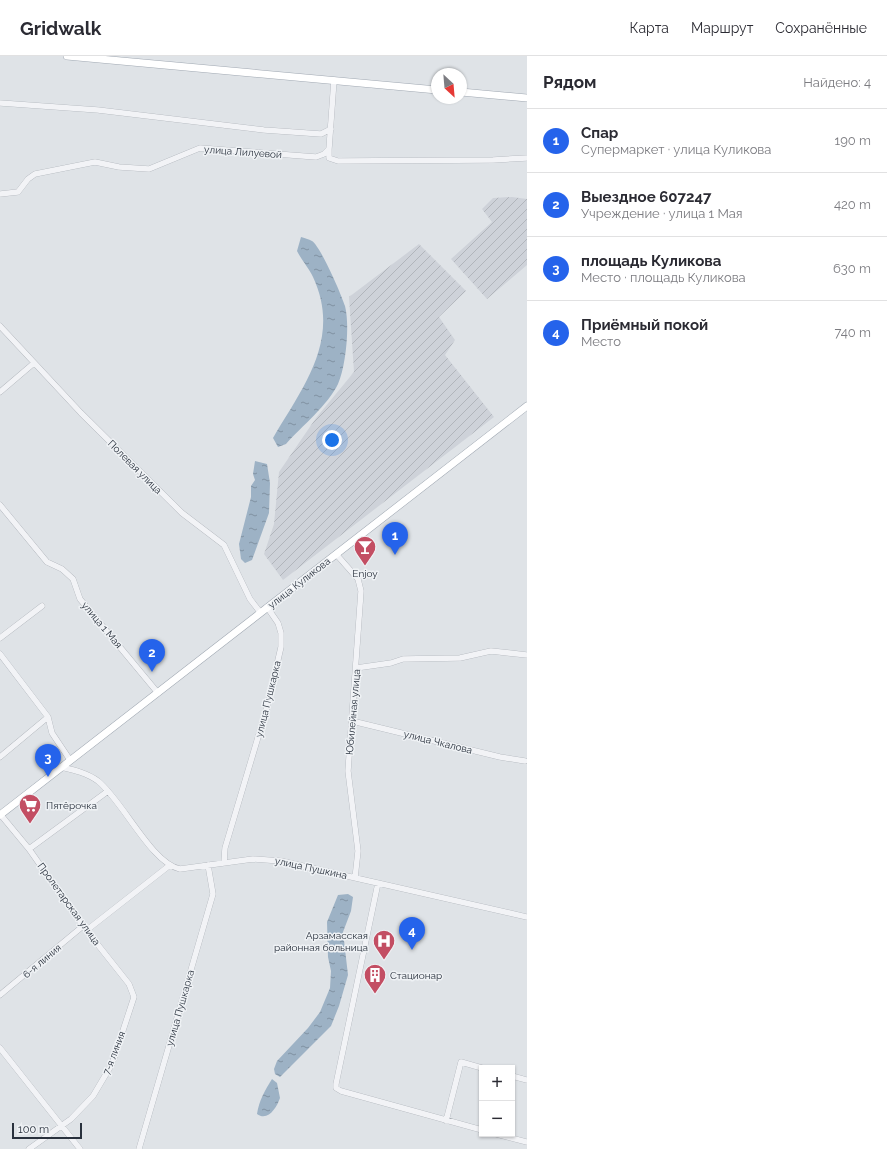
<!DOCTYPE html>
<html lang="ru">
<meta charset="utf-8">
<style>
body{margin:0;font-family:Raleway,sans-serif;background:#f7f7f7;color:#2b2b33}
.controls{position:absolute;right:12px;bottom:12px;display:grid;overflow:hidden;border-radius:0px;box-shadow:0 1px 3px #0004}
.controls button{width:36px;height:36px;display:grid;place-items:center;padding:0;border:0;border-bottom:1px solid #e1e1e2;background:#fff;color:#2b2b33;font:20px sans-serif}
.compass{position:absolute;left:431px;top:12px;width:36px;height:36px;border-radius:50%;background:#fff;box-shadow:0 1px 3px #0004;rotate:154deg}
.scale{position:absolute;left:12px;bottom:10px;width:70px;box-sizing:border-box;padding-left:4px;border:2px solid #29313d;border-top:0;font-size:11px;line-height:14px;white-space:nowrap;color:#29313d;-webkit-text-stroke:3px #eff2f5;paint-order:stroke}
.you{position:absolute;left:332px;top:384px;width:14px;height:14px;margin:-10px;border:3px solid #fff;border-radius:50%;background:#1a73e8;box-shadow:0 0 0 6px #1a73e833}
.badge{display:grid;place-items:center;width:26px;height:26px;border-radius:50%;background:#2563eb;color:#fff;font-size:13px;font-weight:700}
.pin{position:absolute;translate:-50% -33px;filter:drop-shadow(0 1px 2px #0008)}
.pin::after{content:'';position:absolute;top:21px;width:14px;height:12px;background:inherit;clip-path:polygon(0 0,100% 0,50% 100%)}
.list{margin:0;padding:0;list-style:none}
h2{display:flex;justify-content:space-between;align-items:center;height:52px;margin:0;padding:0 16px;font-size:17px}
h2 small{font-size:13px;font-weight:400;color:#7c7c81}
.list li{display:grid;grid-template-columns:26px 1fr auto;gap:12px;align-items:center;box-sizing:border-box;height:64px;padding:0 16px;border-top:1px solid #e1e1e2}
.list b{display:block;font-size:15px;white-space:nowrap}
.list p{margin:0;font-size:13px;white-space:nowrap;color:#7c7c81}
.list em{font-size:13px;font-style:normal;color:#7c7c81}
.map{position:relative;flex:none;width:527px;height:1093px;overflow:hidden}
header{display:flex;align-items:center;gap:24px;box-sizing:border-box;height:56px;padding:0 20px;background:#fff;border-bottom:1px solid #e1e1e2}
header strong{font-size:19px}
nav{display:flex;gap:22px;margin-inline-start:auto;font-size:14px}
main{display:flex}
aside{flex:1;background:#fff}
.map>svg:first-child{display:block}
</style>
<header>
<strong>Gridwalk</strong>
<nav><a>Карта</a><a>Маршрут</a><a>Сохранённые</a></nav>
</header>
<main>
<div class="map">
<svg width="527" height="1093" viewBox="0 0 527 1093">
<defs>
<pattern id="industrial-furrows" width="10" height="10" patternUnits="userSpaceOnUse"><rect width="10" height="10" fill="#ced2d9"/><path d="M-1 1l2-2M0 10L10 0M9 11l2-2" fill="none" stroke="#b1b5bb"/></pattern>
<pattern id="water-ripples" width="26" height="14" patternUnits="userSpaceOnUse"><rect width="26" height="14" fill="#9db2c5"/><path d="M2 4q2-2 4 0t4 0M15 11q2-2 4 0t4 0" fill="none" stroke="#8091a1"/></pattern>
</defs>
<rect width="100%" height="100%" fill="#dfe3e7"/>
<!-- industrial -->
<path fill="url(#industrial-furrows)" d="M512,141L527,143V209L487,243L451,203L492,166L482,153L493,142Z
M419,188L466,235L439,261L455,284L445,299L494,361L283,524L264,498L274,468L279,416L316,362L354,316L349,241Z"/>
<!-- water -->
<path fill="url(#water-ripples)" d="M301,181C304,182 309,183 312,185C321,191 341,238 345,250C350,269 346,310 338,328C328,349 302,370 286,388L278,391L273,382C303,331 342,283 313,221C309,212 302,205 297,195Z
M255,405L267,408L270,427L269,457L252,504L245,507L241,503L239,488L251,441V430L255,424L253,418Z
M348,838L353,841L351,855L343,876L348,919L339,950L331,970L280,1021L275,1018L274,1013L277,1005L308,972L320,956L330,932L331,915L328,901L327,866L338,839Z
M272,1023L277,1027L280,1042C277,1051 268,1066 257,1058C259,1045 265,1034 272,1023Z"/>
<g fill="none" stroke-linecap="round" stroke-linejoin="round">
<!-- minor casing -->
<g stroke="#a5aab1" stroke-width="6">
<path id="minor" d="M0,47L98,54L264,74L321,78L331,73
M329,93V102L338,105L493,104L527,102
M0,138L18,136L28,123L35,118L95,106L119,111L149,113L200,92L316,101L324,98L329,93L334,24
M0,270L81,357L182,457L224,489L250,543L260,556
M0,336L34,307
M0,449L47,506L62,513L73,523L80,543L158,637
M336,498L358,523L361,535L348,715L358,795L355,822
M0,582L42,550
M0,598L48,661L52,677L70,704
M356,612L391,607L403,603L460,602L491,595L527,599
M352,665L500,701L525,705
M0,701L48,661
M61,711C74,714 87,717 98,725C123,745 151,807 180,813L253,803L281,805L527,861
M0,758L29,793L83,870L129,928L134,941L112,1008L93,1040L71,1063L29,1093
M29,793L108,735
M224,806L225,792L267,651L281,591V577L278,567L267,551
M378,827L336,1028V1032L341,1035L482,1074
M87,874L170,809
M0,939L83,870
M0,992L80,1093
M512,1020L527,1024
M446,1065L461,1006L482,1012
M496,1078L527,1086
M139,1093L213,838L208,809"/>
</g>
<!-- major casing -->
<g stroke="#a0a8b2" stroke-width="8">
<path id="major" d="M67,0L437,34
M461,36L527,42
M0,759L527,350"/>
</g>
<!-- minor -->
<use href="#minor" stroke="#f2f3f6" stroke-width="5.5"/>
<!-- major -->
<use href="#major" stroke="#fff" stroke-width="7"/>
</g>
<!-- icons -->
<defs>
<g id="bar-pin" transform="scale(1.15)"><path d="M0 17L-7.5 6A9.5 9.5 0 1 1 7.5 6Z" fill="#c34e63" stroke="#eff2f5"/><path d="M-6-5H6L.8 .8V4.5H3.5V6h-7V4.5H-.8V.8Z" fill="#fff"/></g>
<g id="supermarket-pin" transform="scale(1.15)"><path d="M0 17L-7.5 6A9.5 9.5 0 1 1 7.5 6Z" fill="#c34e63" stroke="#eff2f5"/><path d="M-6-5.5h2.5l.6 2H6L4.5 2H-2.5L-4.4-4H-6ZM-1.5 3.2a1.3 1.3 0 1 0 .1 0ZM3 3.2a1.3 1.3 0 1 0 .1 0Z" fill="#fff"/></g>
<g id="hospital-pin" transform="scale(1.15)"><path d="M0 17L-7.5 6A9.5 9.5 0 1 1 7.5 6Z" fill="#c34e63" stroke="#eff2f5"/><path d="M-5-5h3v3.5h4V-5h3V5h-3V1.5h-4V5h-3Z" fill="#fff"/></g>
<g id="building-pin" transform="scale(1.15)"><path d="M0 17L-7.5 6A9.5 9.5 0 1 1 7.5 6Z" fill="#c34e63" stroke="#eff2f5"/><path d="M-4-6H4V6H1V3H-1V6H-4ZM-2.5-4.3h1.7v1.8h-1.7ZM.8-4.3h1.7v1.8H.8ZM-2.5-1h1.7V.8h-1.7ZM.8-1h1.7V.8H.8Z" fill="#fff"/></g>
</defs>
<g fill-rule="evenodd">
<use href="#bar-pin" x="365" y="491"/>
<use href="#supermarket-pin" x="30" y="749"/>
<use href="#hospital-pin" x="384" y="885"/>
<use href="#building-pin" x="375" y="919"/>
</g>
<g text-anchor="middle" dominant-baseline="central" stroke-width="3" stroke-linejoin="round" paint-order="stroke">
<!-- street labels -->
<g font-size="10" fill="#29313d" stroke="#eff2f5">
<text transform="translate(243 96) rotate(4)">улица Лилуевой</text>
<text transform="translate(135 411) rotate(45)">Полевая улица</text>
<text transform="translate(299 527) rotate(-38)">улица Куликова</text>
<text transform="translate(102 569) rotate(50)">улица 1 Мая</text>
<text transform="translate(268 643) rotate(-76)">улица Пушкарка</text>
<text transform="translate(353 656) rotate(-85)">Юбилейная улица</text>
<text transform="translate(438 686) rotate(14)">улица Чкалова</text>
<text transform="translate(311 812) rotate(12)">улица Пушкина</text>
<text transform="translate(69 848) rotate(54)">Пролетарская улица</text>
<text transform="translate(42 905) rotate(-40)">6-я линия</text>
<text transform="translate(180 952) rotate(-74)">улица Пушкарка</text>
<text transform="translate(114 997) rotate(-69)">7-я линия</text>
</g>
<!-- poi labels -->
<g font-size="10" fill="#29313d" stroke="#eff2f5" text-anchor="start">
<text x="365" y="517" text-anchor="middle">Enjoy</text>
<text x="46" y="749">Пятёрочка</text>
<text x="368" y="879" text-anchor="end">Арзамасская<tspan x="368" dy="12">районная больница</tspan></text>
<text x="390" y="919">Стационар</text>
</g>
</g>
</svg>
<div class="controls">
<button>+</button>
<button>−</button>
</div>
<svg class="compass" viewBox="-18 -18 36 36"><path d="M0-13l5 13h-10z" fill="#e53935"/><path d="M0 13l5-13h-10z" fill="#7c7c81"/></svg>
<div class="scale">100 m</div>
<div class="you"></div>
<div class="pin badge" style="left:395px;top:499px">1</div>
<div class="pin badge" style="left:152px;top:616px">2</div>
<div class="pin badge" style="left:48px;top:721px">3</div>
<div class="pin badge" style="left:412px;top:894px">4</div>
</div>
<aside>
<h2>Рядом<small>Найдено: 4</small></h2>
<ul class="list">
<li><span class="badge">1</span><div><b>Спар</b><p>Супермаркет · улица Куликова</p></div><em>190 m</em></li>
<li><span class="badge">2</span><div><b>Выездное 607247</b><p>Учреждение · улица 1 Мая</p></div><em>420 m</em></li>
<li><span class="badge">3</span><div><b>площадь Куликова</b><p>Место · площадь Куликова</p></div><em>630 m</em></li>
<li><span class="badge">4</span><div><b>Приёмный покой</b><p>Место</p></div><em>740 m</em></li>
</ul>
</aside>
</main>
